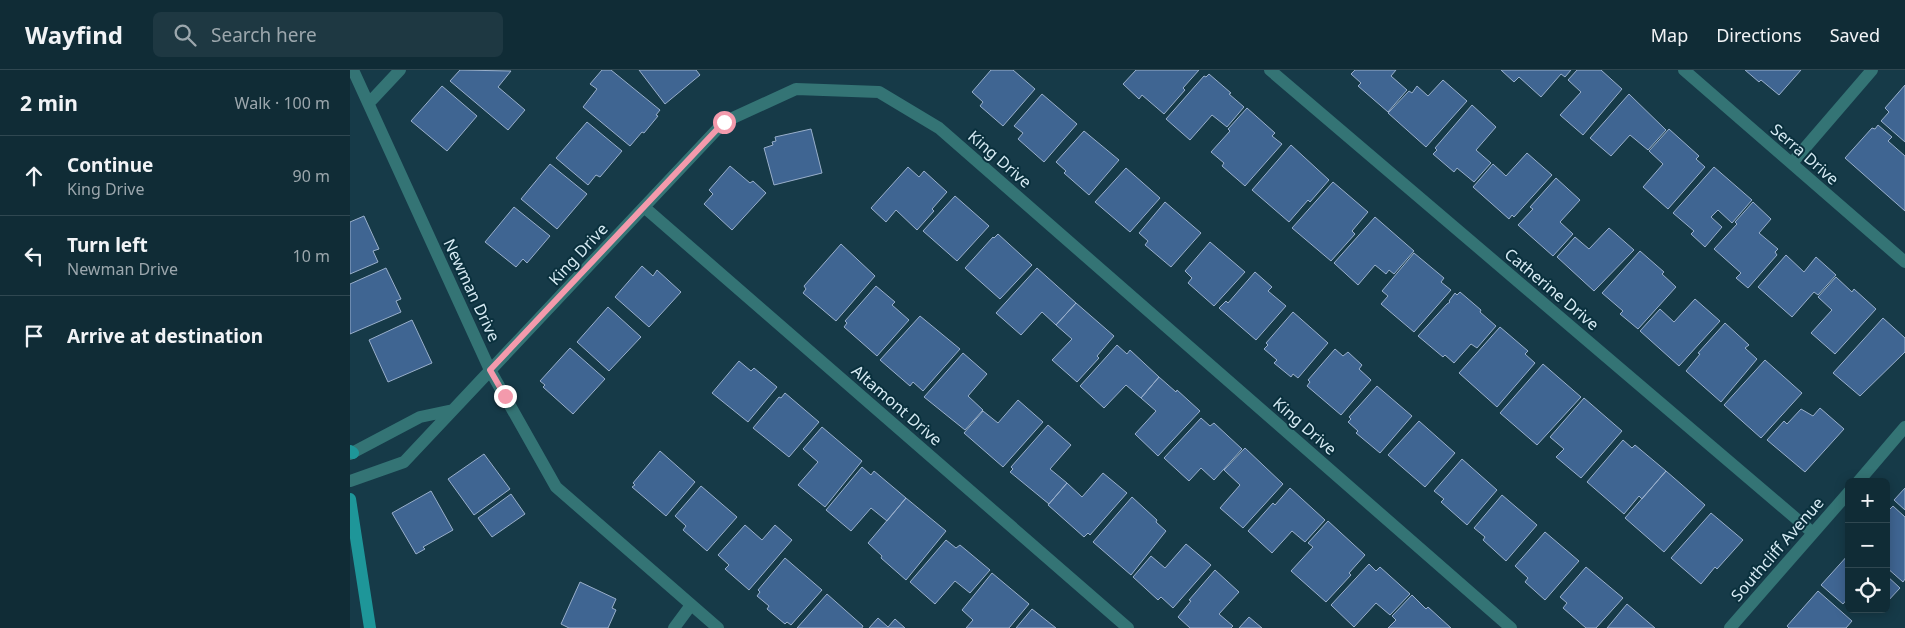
<!DOCTYPE html>
<meta charset="utf-8">
<style>
body{margin:0;font-family:"Noto Sans",sans-serif;background:#1e3842;color:#f1f3f6}
.controls{position:absolute;right:15px;bottom:15px;display:grid;overflow:hidden;border-radius:8px;box-shadow:0 2px 12px #0003}
.controls button{width:45px;height:45px;display:grid;place-items:center;padding:0;border:0;border-bottom:1px solid #304851;background:#102c36;color:#f1f3f6;font:25px sans-serif}
.stop{position:absolute;width:15px;height:15px;margin:-11px;border:4px solid #f39aac;border-radius:50%;background:#fff}
.stop.end{background:#f39aac;border-color:#fff;box-shadow:0 1px 5px #0008}
.list{margin:0;padding:0;list-style:none}
h2{display:flex;justify-content:space-between;align-items:center;height:65px;margin:0;padding:0 20px;font-size:21px}
h2 small{font-size:16px;font-weight:400;color:#9ca7ad}
.list li{display:grid;grid-template-columns:32px 1fr auto;gap:15px;align-items:center;box-sizing:border-box;height:80px;padding:0 20px;border-top:1px solid #304851}
.list b{display:block;font-size:19px;white-space:nowrap}
.list p{margin:0;font-size:16px;white-space:nowrap;color:#9ca7ad}
.list em{font-size:16px;font-style:normal;color:#9ca7ad}
.icon{flex:none;width:28px;height:28px;fill:none;stroke:currentColor;stroke-width:2;stroke-linecap:round;stroke-linejoin:round}
.map{position:relative;flex:none;width:1555px;height:558px;overflow:hidden}
header{display:flex;align-items:center;gap:30px;box-sizing:border-box;height:70px;padding:0 25px;background:#102c36;border-bottom:1px solid #304851}
header strong{font-size:24px}
nav{display:flex;gap:28px;margin-inline-start:auto;font-size:18px}
.search{width:350px;height:45px;background:#1e3842;display:flex;align-items:center;gap:12px;box-sizing:border-box;padding:0 18px;border-radius:8px;color:#9ca7ad;font-size:19px}
main{display:flex}
aside{flex:1;background:#102c36}
.map>svg:first-child{display:block}
</style>
<header>
<strong>Wayfind</strong>
<div class="search"><svg class="icon" aria-label="search" viewBox="0 0 24 24"><circle cx="10" cy="10" r="6"/><path d="M15 15l6 6"/></svg>Search here</div>
<nav><a>Map</a><a>Directions</a><a>Saved</a></nav>
</header>
<main>
<aside>
<h2>2 min<small>Walk · 100 m</small></h2>
<ul class="list">
<li><svg class="icon" aria-label="ahead" viewBox="0 0 24 24"><path d="M12 20V5M6 11l6-6 6 6"/></svg><div><b>Continue</b><p>King Drive</p></div><em>90 m</em></li>
<li><svg class="icon" aria-label="left" viewBox="0 0 24 24"><path d="M17 20v-9H6M10 6l-5 5 5 5"/></svg><div><b>Turn left</b><p>Newman Drive</p></div><em>10 m</em></li>
<li><svg class="icon" aria-label="arrive" viewBox="0 0 24 24"><path d="M6 21V4h12l-3 4 3 4H6"/></svg><div><b>Arrive at destination</b></div></li>
</ul>
</aside>
<div class="map">
<svg width="1555" height="558" viewBox="0 0 1555 558">
<rect width="100%" height="100%" fill="#163a48"/>
<!-- building -->
<path fill="#3f6592" stroke="#99afcb" d="M110,0L161,1L148,17L175,40L158,60L100,11Z
M252,0H261L310,40L306,45L308,46L294,63L292,62L280,76L233,37L247,19L240,14Z
M289,0H346L350,5L315,34Z
M641,0H663L685,19L653,56L630,36L633,32L622,22Z
M786,0H849L833,18L835,20L814,44L792,25L789,29L773,14Z
M1005,0H1046L1041,6L1057,20L1038,42L1008,16L1011,13L1001,4Z
M1151,0H1221L1215,7L1211,4L1191,27L1169,7L1164,12Z
M1227,0H1251L1272,19L1233,65L1210,45L1231,22L1218,10Z
M1395,0H1451L1429,25L1411,10L1409,12Z
M859,4L881,23L879,24L894,37L877,57L862,45L840,70L816,49L854,6L856,7Z
M1093,10L1117,31L1076,77L1038,43L1059,21L1062,23L1067,16L1078,26Z
M1555,15V72L1531,51L1539,42L1535,38Z
M92,16L127,46L97,81L61,51Z
M692,24L727,54L694,92L668,69L673,63L664,56Z
M1279,24L1316,60L1298,80L1280,65L1261,86L1240,68Z
M1122,35L1146,57L1126,80L1141,93L1124,112L1107,98L1104,102L1083,84L1087,80L1085,78Z
M897,38L925,63L922,66L932,74L895,116L872,96L874,93L861,82L880,61L878,59Z
M237,52L272,81L250,107L246,105L238,115L206,88Z
M1528,55L1542,67L1538,71L1555,86V141L1495,88L1522,58L1525,59Z
M461,59L472,103L424,115L414,78L423,75L422,72L426,71L425,67Z
M1319,59L1349,86L1346,89L1355,97L1318,139L1293,117L1313,94L1299,81Z
M734,61L769,90L739,125L714,103L716,101L706,92Z
M941,75L979,110L960,132L958,130L939,152L902,120Z
M1177,83L1202,105L1164,147L1162,145L1159,149L1123,117L1143,94L1156,106Z
M200,94L237,124L207,159L171,129Z
M380,96L400,113L403,111L416,123L382,160L354,134L363,124L359,120Z
M558,97L569,107L574,101L597,122L582,139L584,141L567,160L546,140L536,152L521,138Z
M1364,97L1402,130L1382,153L1368,140L1361,147L1372,157L1355,177L1341,164L1344,161L1323,143Z
M776,98L810,128L780,162L745,132Z
M1206,108L1230,130L1210,152L1223,164L1203,186L1168,155L1183,139L1180,137Z
M983,112L1018,142L1002,161L1005,164L981,191L942,158Z
M605,126L639,156L607,191L573,161Z
M815,132L851,163L821,197L795,175L798,171L789,163Z
M1403,132L1421,149L1409,163L1428,179L1425,182L1427,185L1398,218L1386,208L1391,203L1364,179L1387,154L1385,152Z
M164,137L200,166L177,193L173,189L166,197L135,172Z
M14,146L29,179L23,181L28,192L0,204V152Z
M1025,147L1064,181L1044,204L1039,200L1036,204L1025,195L1008,215L984,193Z
M1259,158L1284,180L1244,221L1207,187L1225,167L1239,179Z
M648,164L682,195L650,229L615,198L643,167L644,168Z
M860,172L895,202L864,236L838,213L842,208L835,201Z
M491,174L525,206L486,251L453,223L456,219L454,216Z
M1290,181L1314,202L1312,204L1326,217L1288,259L1270,244L1273,241L1252,223Z
M1064,183L1094,208L1091,212L1101,220L1064,262L1031,234L1038,226L1032,221Z
M1436,185L1454,202L1466,187L1486,205L1468,225L1464,222L1442,247L1408,217Z
M292,196L303,206L307,200L331,222L299,257L265,227Z
M36,198L51,229L46,231L51,242L0,264V214Z
M687,198L726,233L706,255L692,242L671,265L646,243Z
M905,202L922,217L918,221L936,236L906,270L869,238L876,231L878,233Z
M1486,207L1502,222L1504,219L1526,239L1485,284L1461,263L1482,240L1468,227Z
M526,216L545,232L542,235L559,250L527,286L494,257L497,253L495,251Z
M1110,222L1131,240L1130,242L1146,256L1127,278L1121,274L1104,293L1095,285L1093,287L1068,266L1097,234L1100,232L1099,231L1105,223L1107,225Z
M1345,229L1370,251L1329,296L1290,261L1310,239L1324,252Z
M726,233L764,266L747,286L749,288L727,312L702,290L722,269L706,255Z
M258,237L291,267L259,301L227,272Z
M943,242L978,273L948,308L943,304L941,307L924,293L927,290L914,279L918,275L916,273Z
M570,246L610,279L573,321L563,312L560,316L530,290Z
M1533,248L1555,268V282L1510,326L1483,303Z
M62,250L82,293L38,312L19,270Z
M1375,253L1399,275L1395,278L1407,289L1371,332L1336,301L1350,284L1348,283Z
M1150,257L1178,281L1175,284L1185,293L1147,337L1109,303Z
M767,275L777,284L780,280L809,307L791,328L776,315L754,338L730,316Z
M220,278L255,309L223,344L193,317L195,315L190,311Z
M985,279L993,286L998,282L1012,295L1009,299L1021,310L991,345L957,316L960,312L958,310Z
M613,283L637,304L618,326L633,340L615,360L574,327Z
M1415,290L1452,323L1411,368L1374,335Z
M389,291L401,301L404,298L427,317L398,352L362,323Z
M1193,294L1231,327L1187,375L1150,343Z
M809,307L826,322L827,320L850,341L808,386L785,364L806,341L791,328Z
M1027,316L1062,346L1030,383L1006,363L1008,361L998,352L1001,349L999,347Z
M435,323L469,352L439,387L403,358L429,327L431,328Z
M1234,328L1272,361L1231,408L1206,387L1214,379L1200,367Z
M668,330L693,352L653,397L614,363L633,341L648,353Z
M1470,338L1494,359L1455,402L1417,370L1434,351L1437,354L1451,339L1463,346Z
M851,348L860,356L864,353L892,379L864,410L851,398L839,411L814,388Z
M1069,351L1105,383L1075,417L1038,385Z
M698,355L721,375L700,399L717,413L699,434L660,402L663,399L661,397Z
M472,357L512,391L475,437L448,415L468,392L453,379Z
M1273,370L1282,378L1285,375L1316,401L1292,429L1289,426L1274,444L1237,412Z
M895,378L933,414L893,458L870,438L890,415L874,400Z
M310,381L345,412L316,446L282,417L285,415L283,413Z
M134,384L160,419L124,445L98,409Z
M1112,389L1147,420L1117,455L1091,432L1094,429L1084,421Z
M512,397L521,405L524,401L556,428L537,451L521,438L501,461L476,440Z
M1316,401L1355,435L1314,482L1275,448Z
M753,403L777,423L740,465L738,463L734,467L698,435L717,413L732,427Z
M351,416L387,447L357,481L333,460L336,456L325,446Z
M940,418L975,450L955,472L942,461L922,483L898,461L923,433L925,435Z
M1555,418V440L1544,430Z
M81,421L103,460L73,477L75,479L66,484L42,443Z
M161,424L175,444L142,467L128,448Z
M1152,425L1187,455L1156,491L1133,470L1135,467L1124,458Z
M782,427L807,450L806,452L816,461L781,505L743,472Z
M556,428L596,461L556,510L531,488L532,486L518,473Z
M1543,436L1555,447V509L1553,512L1536,497V443Z
M1361,443L1393,470L1367,499L1365,497L1351,514L1321,488Z
M978,451L1015,485L999,503L1001,505L976,532L941,501L963,477L958,473Z
M395,455L412,470L425,455L442,470L399,520L375,499L379,495L368,485Z
M1195,462L1229,491L1195,530L1175,512L1178,508L1165,496Z
M596,470L606,478L610,475L640,500L620,523L605,511L585,534L560,512Z
M836,474L861,495L823,538L811,527L808,530L783,507L801,486L815,498Z
M1499,484V527L1493,534L1471,515Z
M435,488L472,520L441,555L437,552L435,554L417,539L419,536L407,526L410,522L408,520Z
M1019,494L1026,501L1030,497L1060,524L1040,545L1026,533L1004,557L981,535Z
M1236,497L1273,528L1246,558H1236L1213,538L1217,533L1210,527Z
M865,500L889,522L869,544L883,556L881,558H840L828,547L841,531L839,530Z
M642,503L679,534L659,558H616L623,550L612,540Z
M1536,505L1550,518L1536,533Z
M230,512L266,529L262,538L266,540L258,558H219L211,554Z
M1468,521L1502,551L1496,558H1439L1437,556Z
M477,524L513,556L512,558H447Z
M1062,525L1076,539L1078,537L1101,558H1038L1046,550L1042,546Z
M1277,534L1305,558H1257Z
M682,539L706,558H666Z
M899,547L912,558H889Z
M528,548L538,557L545,549L555,558H519Z"/>
<g fill="none" stroke-linecap="round" stroke-linejoin="round">
<!-- street -->
<path stroke="#347475" stroke-width="12" d="M3,0L140,300L206,417L368,558
M920,0L1463,463
M1334,0L1555,192
M19,33L50,0
M1442,93L1522,0
M294,137L778,558
M0,384L70,347L103,340
M0,411L54,392L374,52L446,19L529,22L589,58L1161,558
M1508,412L1555,357
M324,558L341,535
M1380,558L1499,422"/>
<!-- secondary -->
<path stroke="#1e9699" stroke-width="12" d="M0,381L3,383
M0,429L20,558"/>
</g>
<g fill="none" stroke-linecap="round" stroke-linejoin="round">
<!-- route -->
<path stroke="#f39aac" stroke-width="6" d="M155,326L140,300L374,52"/>
</g>
<g text-anchor="middle" dominant-baseline="central" stroke-width="4" stroke-linejoin="round" paint-order="stroke">
<!-- street labels -->
<g font-size="16" fill="#d7ebf4" stroke="#0a303d">
<text transform="translate(1455 84) rotate(41)">Serra Drive</text>
<text transform="translate(650 89) rotate(41)">King Drive</text>
<text transform="translate(228 184) rotate(-47)">King Drive</text>
<text transform="translate(1202 219) rotate(40)">Catherine Drive</text>
<text transform="translate(122 220) rotate(65)">Newman Drive</text>
<text transform="translate(547 335) rotate(41)">Altamont Drive</text>
<text transform="translate(955 356) rotate(41)">King Drive</text>
<text transform="translate(1427 479) rotate(-49)">Southcliff Avenue</text>
</g>
</g>
</svg>
<div class="controls">
<button>+</button>
<button>−</button>
<button><svg class="icon" aria-label="locate" viewBox="0 0 24 24"><circle cx="12" cy="12" r="6"/><path d="M12 2v4M12 18v4M2 12h4M18 12h4"/></svg></button>
</div>
<div class="stop" style="left:374px;top:52px"></div>
<div class="stop end" style="left:155px;top:326px"></div>
</div>
</main>
